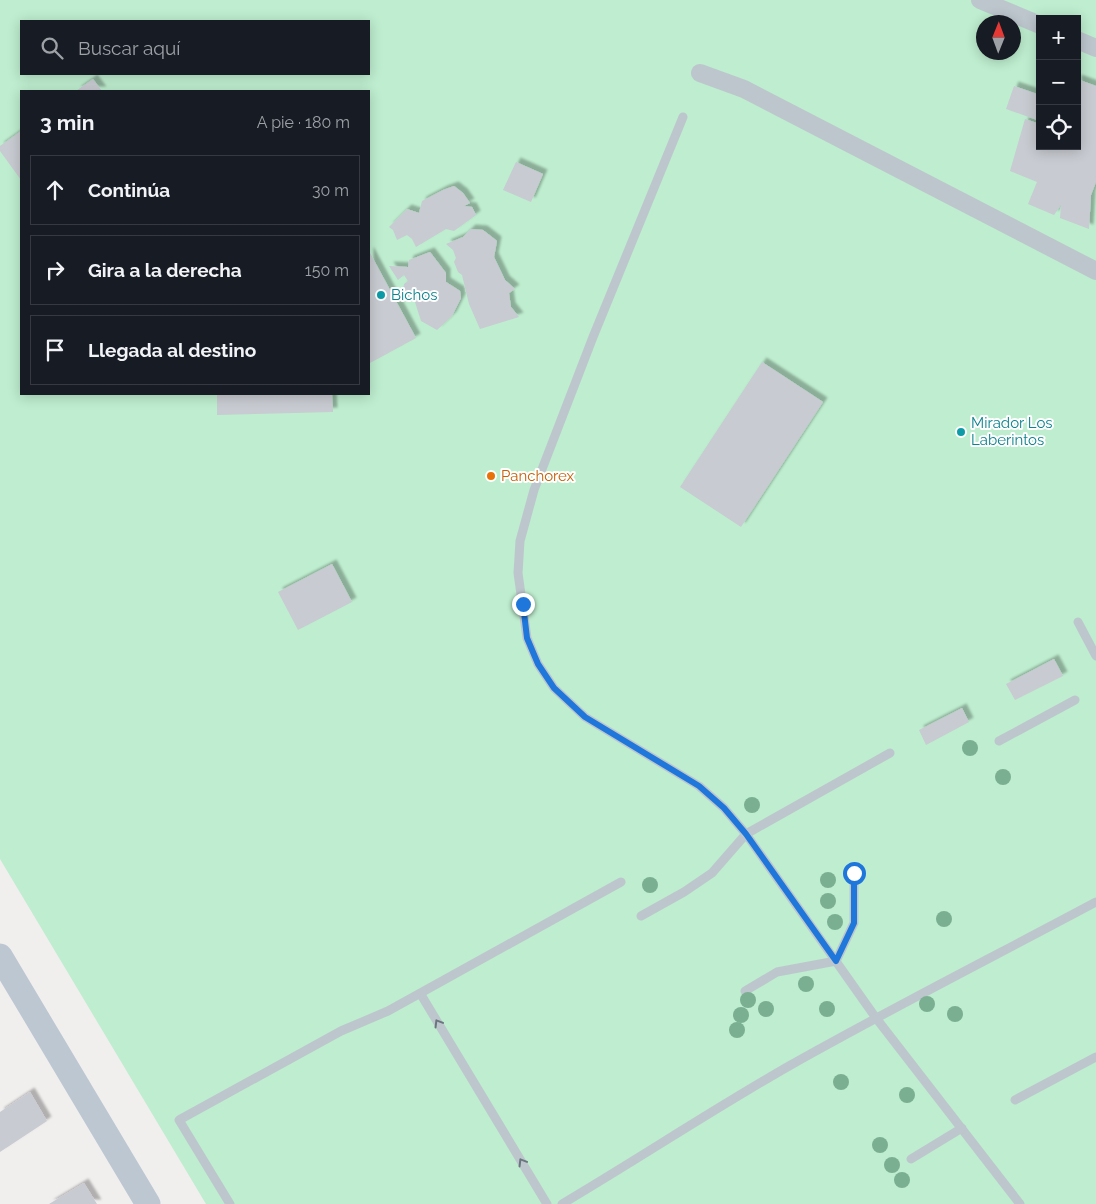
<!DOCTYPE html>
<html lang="es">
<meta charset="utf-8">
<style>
body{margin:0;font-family:Raleway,sans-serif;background:#242831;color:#f1f3f6}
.controls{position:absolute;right:15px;top:15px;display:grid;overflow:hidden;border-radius:0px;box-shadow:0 2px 12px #0003}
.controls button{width:45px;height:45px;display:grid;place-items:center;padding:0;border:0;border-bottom:1px solid #363941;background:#171b24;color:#f1f3f6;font:25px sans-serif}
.compass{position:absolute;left:976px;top:15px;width:45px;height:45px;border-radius:50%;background:#171b24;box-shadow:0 2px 12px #0003;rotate:1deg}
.stop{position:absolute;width:15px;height:15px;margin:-11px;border:4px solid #1f76db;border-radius:50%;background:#fff}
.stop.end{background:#1f76db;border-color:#fff;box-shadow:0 1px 5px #0008}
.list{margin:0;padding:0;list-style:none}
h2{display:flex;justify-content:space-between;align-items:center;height:65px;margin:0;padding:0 20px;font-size:21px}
h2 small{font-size:16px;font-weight:400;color:#9ea1a6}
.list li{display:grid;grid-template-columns:32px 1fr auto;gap:15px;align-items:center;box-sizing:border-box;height:70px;margin:0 10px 10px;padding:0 10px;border:1px solid #363941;border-radius:0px}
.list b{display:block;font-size:19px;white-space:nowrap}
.list em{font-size:16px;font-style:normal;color:#9ea1a6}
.icon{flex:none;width:28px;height:28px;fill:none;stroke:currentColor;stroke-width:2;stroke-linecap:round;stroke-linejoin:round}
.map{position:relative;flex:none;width:1096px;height:1204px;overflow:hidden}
.search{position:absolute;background:#171b24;box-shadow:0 2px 12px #0003;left:20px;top:20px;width:350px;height:55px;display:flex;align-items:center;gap:12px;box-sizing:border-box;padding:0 18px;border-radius:0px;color:#9ea1a6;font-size:19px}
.panel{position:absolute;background:#171b24;box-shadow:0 2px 12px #0003;left:20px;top:90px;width:350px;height:305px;border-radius:0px}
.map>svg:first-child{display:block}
</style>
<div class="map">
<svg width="1096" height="1204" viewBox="0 0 1096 1204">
<defs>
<filter id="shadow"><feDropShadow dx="4.5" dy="-4.5" stdDeviation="1" flood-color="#0004"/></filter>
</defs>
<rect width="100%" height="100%" fill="#f1eeee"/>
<!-- green -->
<path fill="#beedcf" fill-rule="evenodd" d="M0,0H1096V1204H206L0,859ZM1040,19H1077V146H1040ZM21,21H369V74H21ZM984,22H1014V52H984ZM21,91H369V394H21Z"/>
<!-- building -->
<path fill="#c8cbd1" filter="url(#shadow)" d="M93,79L102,91H76Z
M1077,79L1096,86V182L1091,195L1089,229L1060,218L1061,205L1054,215L1028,204L1037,182L1010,171L1025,119L1040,124V146H1077Z
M1014,86L1040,95V121L1006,109Z
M21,131V180L0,151V146Z
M516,162L543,174L531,202L503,190Z
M454,186L463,193L470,203L464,206L472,207L476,215L454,231L446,229L416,247L412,239L407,235L397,240L393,230L389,227L407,209L419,213L422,201L443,190Z
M471,229L483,230L497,241L494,257L505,280L515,289L509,293L511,307L519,317L480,329L469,304L462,275L458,272L454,262L456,258L453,250L446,244L463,237Z
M369,251L416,338L370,363L369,362Z
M430,252L446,273V282L460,291L461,298L452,316L437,330L421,321L415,302L403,291L404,284L408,281L404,275L398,280L389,266L408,267L409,260Z
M762,362L823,402L741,527L680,487Z
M217,394H332L333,412L217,415Z
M332,564L352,602L298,630L278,592Z
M1054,659L1063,676L1015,700L1006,684Z
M962,708L969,722L926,745L919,730Z
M30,1092L47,1121L0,1152V1112Z
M84,1183L97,1204H49Z"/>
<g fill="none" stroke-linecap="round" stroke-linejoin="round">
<!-- lane -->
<path stroke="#bdc6cd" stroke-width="9" d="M683,117L593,337L534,490L520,541L518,573L527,638L538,664L554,688L585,717L699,786L724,808L746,834L876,1018L1020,1204
M1078,622L1096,656
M999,741L1075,700
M641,916L684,892L712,873L746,834L890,753
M745,991L777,972L836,961L854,923V873
M420,993L547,1204
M1015,1100L1096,1057
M911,1159L962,1128
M230,1204L179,1120L341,1031L388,1011L621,882
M562,1204C638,1159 712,1110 789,1066C890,1009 993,957 1096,902"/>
<!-- street -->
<path stroke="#bdc6cd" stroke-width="18" d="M980,0L1040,25
M1077,40L1096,48
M700,73L744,89L1096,271"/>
<!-- secondary -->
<path stroke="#bdc7d2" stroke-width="25" d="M0,956L148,1204"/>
</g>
<!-- trees -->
<g fill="#7baf92">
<circle cx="970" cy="748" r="8"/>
<circle cx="1003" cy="777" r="8"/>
<circle cx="752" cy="805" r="8"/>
<circle cx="828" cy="880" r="8"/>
<circle cx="650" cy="885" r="8"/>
<circle cx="828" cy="901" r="8"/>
<circle cx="944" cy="919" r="8"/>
<circle cx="835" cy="922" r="8"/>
<circle cx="806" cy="984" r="8"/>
<circle cx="748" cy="1000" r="8"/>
<circle cx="927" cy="1004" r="8"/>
<circle cx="766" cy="1009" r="8"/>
<circle cx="827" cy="1009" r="8"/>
<circle cx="955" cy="1014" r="8"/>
<circle cx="741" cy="1015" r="8"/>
<circle cx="737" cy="1030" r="8"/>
<circle cx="841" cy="1082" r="8"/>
<circle cx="907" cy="1095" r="8"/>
<circle cx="880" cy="1145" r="8"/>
<circle cx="892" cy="1165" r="8"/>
<circle cx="902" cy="1180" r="8"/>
</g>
<!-- one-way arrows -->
<defs><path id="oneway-chevron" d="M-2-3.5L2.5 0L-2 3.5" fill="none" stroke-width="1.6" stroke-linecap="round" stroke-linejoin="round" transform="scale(1.25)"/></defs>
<g stroke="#6a757d">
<use href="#oneway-chevron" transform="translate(438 1023) rotate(-121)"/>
<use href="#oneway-chevron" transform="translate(522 1162) rotate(-121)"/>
</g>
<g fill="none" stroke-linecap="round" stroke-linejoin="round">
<!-- route -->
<path stroke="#1f76db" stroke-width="6" d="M523,604L527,638L538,664L554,688L585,717L699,786L724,808L746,834L836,961L854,923V873"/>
</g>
<!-- markers -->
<g fill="#0f9aa8" stroke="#fff" stroke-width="2">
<circle cx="381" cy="295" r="5"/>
<circle cx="961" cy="432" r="5"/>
</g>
<circle fill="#e8710a" stroke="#fff" stroke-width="2" cx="491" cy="476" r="5"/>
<g text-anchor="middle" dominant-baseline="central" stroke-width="4" stroke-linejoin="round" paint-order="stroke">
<!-- culture labels -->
<g font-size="15" fill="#0d838f" stroke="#fff" text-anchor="start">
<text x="391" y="295">Bichos</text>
<text x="971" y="423">Mirador Los<tspan x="971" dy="17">Laberintos</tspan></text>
</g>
<!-- food labels -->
<g font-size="15" fill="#c56008" stroke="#fff" text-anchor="start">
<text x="501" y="476">Panchorex</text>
</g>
</g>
</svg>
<div class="controls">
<button>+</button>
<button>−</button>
<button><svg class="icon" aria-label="locate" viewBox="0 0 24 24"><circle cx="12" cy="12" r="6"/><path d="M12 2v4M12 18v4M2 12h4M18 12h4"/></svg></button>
</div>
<svg class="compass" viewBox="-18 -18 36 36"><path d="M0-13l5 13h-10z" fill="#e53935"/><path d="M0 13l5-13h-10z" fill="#9ea1a6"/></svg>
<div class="stop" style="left:854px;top:873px"></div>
<div class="stop end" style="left:523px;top:604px"></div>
<div class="search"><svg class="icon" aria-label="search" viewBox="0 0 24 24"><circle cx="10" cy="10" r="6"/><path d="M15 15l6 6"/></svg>Buscar aquí</div>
<section class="panel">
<h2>3 min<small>A pie · 180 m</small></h2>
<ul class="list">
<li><svg class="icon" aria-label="ahead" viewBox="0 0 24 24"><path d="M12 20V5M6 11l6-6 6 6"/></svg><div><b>Continúa</b></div><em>30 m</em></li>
<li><svg class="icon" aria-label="right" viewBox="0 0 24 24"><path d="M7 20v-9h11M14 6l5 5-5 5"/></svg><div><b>Gira a la derecha</b></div><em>150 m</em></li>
<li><svg class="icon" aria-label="arrive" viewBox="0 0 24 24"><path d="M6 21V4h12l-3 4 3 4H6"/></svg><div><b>Llegada al destino</b></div></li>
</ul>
</section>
</div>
